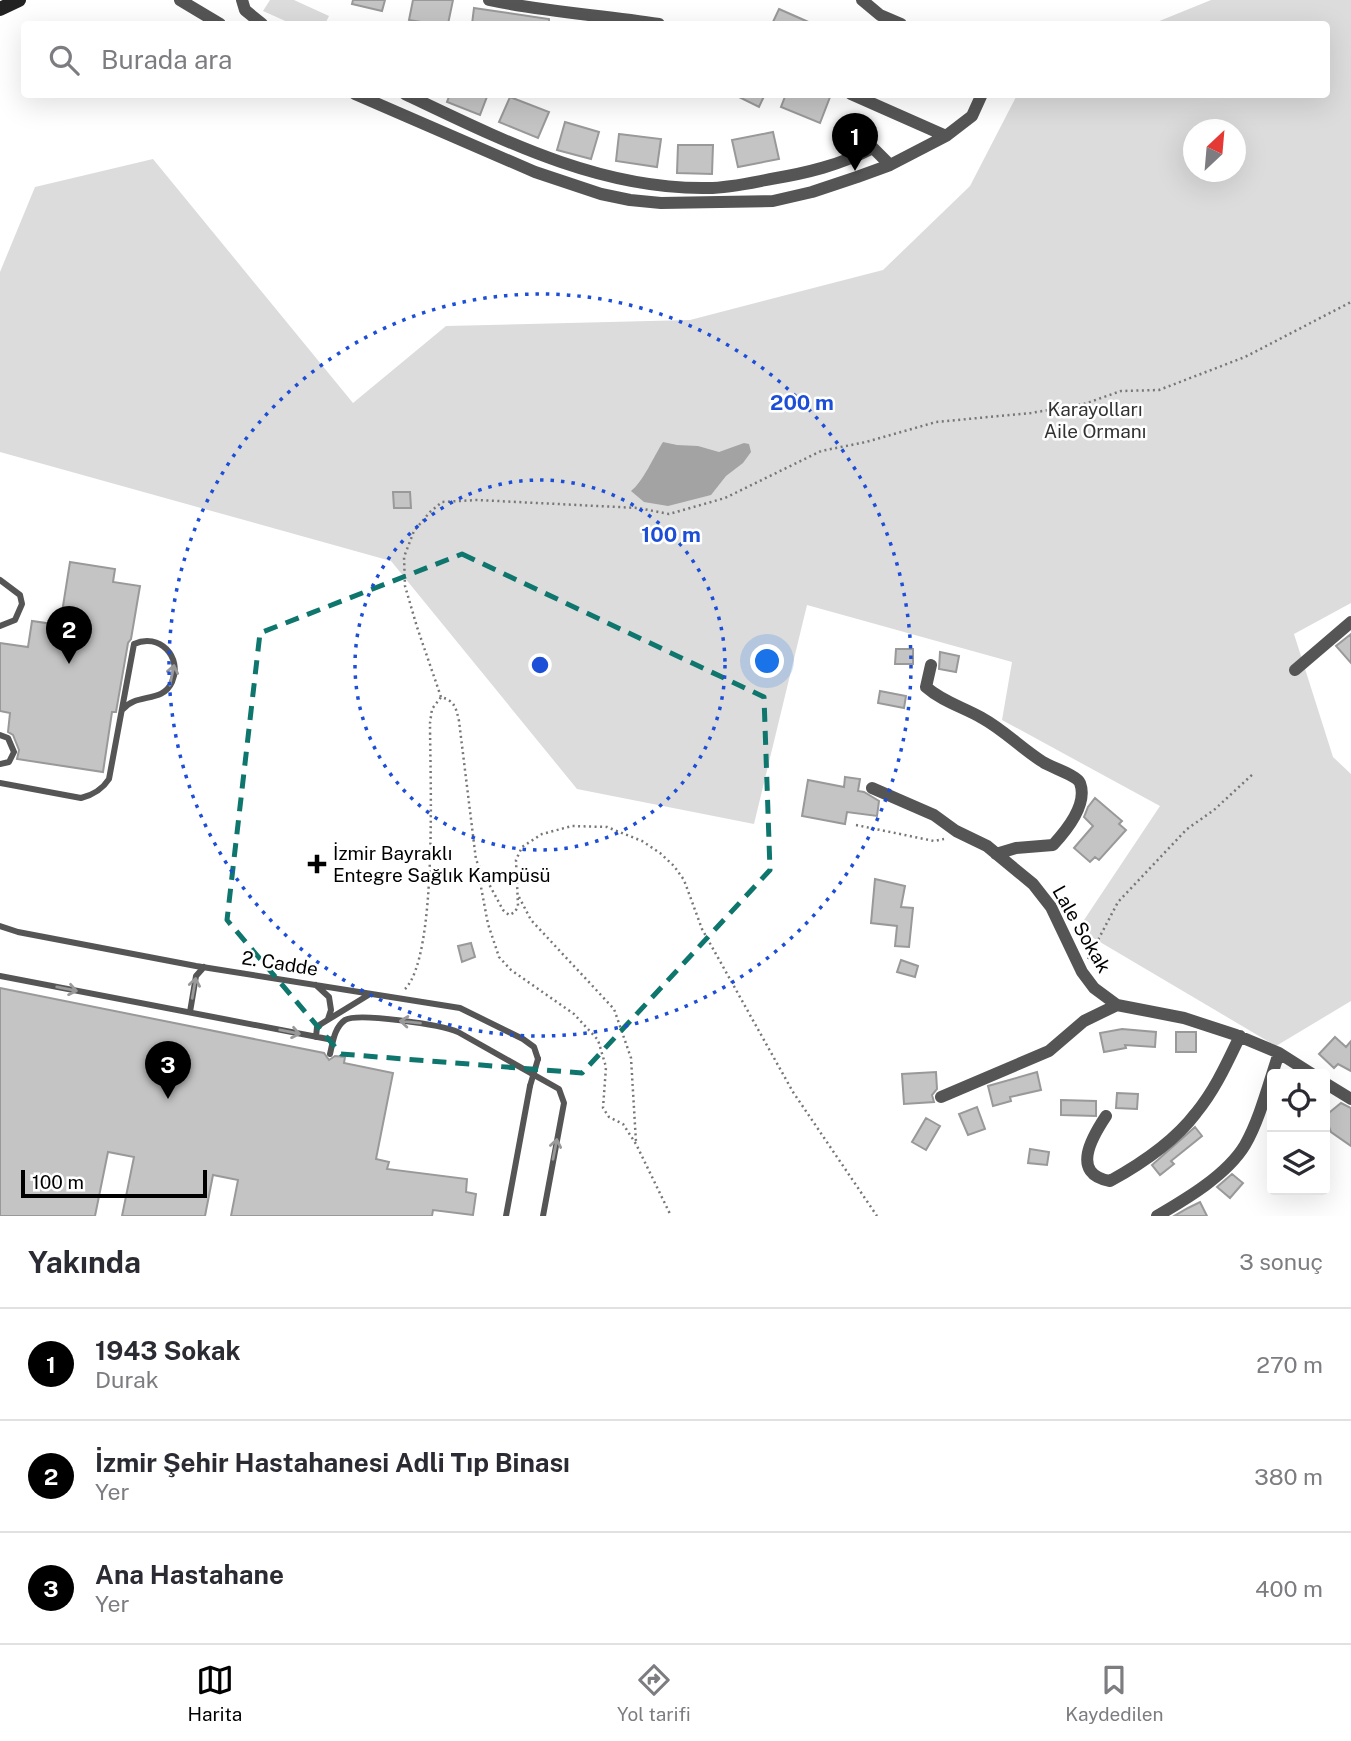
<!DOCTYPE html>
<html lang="tr">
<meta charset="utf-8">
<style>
body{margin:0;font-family:"Public Sans",sans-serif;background:#f7f7f7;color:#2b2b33}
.controls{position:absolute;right:21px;bottom:21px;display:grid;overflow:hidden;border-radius:7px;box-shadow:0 7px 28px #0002}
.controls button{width:63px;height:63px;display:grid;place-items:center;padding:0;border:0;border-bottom:2px solid #e1e1e2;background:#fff;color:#2b2b33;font:35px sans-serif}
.compass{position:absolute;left:1183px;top:119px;width:63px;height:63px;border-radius:50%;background:#fff;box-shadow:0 7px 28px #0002;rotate:26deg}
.scale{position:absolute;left:21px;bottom:18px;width:186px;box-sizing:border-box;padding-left:7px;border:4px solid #000;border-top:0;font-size:19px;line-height:24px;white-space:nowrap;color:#000;-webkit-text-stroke:5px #fff;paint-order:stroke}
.you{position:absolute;left:768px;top:662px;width:24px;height:24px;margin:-18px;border:5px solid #fff;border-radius:50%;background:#1a73e8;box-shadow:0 0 0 10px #1a73e833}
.badge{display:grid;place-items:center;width:46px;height:46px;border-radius:50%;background:#000;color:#fff;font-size:23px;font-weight:700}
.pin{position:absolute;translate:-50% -58px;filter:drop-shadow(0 2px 4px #0008)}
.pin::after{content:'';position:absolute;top:37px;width:24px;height:21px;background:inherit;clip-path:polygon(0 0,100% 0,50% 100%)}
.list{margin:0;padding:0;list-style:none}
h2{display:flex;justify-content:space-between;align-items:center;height:91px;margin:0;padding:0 28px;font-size:30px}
h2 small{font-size:23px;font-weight:400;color:#7c7c81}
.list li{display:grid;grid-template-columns:46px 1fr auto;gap:21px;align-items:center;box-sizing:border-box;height:112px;padding:0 28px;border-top:2px solid #e1e1e2}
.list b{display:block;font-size:26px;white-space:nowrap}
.list p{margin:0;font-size:23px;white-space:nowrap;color:#7c7c81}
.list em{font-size:23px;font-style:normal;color:#7c7c81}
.icon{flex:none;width:38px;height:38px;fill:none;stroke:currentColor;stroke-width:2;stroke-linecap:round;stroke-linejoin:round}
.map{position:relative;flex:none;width:1351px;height:1216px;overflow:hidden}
.search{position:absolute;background:#fff;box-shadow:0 7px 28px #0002;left:21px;right:21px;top:21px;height:77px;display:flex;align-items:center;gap:18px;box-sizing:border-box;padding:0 24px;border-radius:7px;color:#7c7c81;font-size:26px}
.sheet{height:427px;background:#fff}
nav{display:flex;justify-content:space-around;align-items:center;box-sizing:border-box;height:98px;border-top:2px solid #e1e1e2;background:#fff;font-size:19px;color:#7c7c81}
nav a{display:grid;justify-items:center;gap:4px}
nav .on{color:#000}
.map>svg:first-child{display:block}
</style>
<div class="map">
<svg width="1351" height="1216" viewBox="0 0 1351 1216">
<rect width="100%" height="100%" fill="#fff"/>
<!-- green -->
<path fill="#dcdcdc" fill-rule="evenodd" d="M270,0H294L329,16L325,24H292L263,11Z
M1211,0H1351V603L1294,634L1333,757L1351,774V1001L1276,1046L1078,929L1160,806L1002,720L1012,662L807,605L754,824L577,789L391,561L0,452V272L35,187L153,159L353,403L446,326L690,320L883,270L970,186L1017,95L1326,94V24H1152ZM1194,130H1236V172H1194Z"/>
<!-- water -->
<path fill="#a3a3a3" d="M663,442L677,445L698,446L719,452L744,443L749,444L751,452L743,463L726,476L711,495L668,506L644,502L631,491C643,482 654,456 663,442Z"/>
<!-- building -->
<path fill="#c4c4c4" stroke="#999" stroke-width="2" d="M353,0H385L382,11L352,4Z
M413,0H453L448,24H433L409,20Z
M474,8L549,19V24H472Z
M779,9L813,24H772Z
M450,94H488L480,115L447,102Z
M733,94H765L759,107Z
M786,94H823L830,97L820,123L781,107Z
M510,97L549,112L538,138L499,122Z
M565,122L599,132L591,159L557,150Z
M773,132L779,159L738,167L732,140Z
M619,134L661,139L657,167L616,161Z
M678,145H713L712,174L677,173Z
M393,492H410L411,508H394Z
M70,562L115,569L113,582L140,586L131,639L128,643L116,712H112L103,772L17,759L19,750L13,735L8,732L10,713L0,711V643L28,647L32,621L60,625Z
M1351,634V663L1336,646Z
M896,649H913V664H895Z
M940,652L959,656L956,672L939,669Z
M880,691L906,696L904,708L878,703Z
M845,777L860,779L858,791L864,792L879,801L877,816L847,812L845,824L802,816L808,780L844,787Z
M1095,798L1122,821L1119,824L1126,830L1099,860L1095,857L1090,862L1074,848L1093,826L1084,817L1088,807Z
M875,879L905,886L901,907L913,908L909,947L895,946L897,926L871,923Z
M471,943L475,957L462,962L458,946Z
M901,960L918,966L915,977L897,972Z
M0,988L324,1053L329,1060L335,1056L345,1057L344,1063L393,1073L376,1159L389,1162L387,1169L467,1179L466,1192L476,1194L473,1215L433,1210L432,1216H231L238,1180L213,1175L205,1216H122L134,1157L108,1152L95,1216H0Z
M1122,1029L1156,1032L1155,1047L1125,1045L1126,1048L1104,1052L1100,1033Z
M1176,1032H1196V1052H1176Z
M1335,1037L1346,1047L1351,1041V1071L1338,1064L1334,1068L1319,1054Z
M936,1072L937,1089L932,1095L934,1102L904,1104L902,1074Z
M1037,1072L1041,1090L1010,1097L1011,1101L993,1106L988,1086Z
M1117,1093L1138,1094L1137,1109L1116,1108Z
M1061,1100L1096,1101V1116L1061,1115Z
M1341,1103L1351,1108V1146L1331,1132L1325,1116Z
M977,1107L985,1129L968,1135L959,1114Z
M926,1118L940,1126L926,1150L912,1142Z
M1195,1127L1202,1136L1171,1161L1174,1164L1160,1175L1152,1165Z
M1030,1149L1049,1152L1047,1165L1028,1163Z
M1232,1174L1243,1183L1230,1198L1217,1187Z
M1200,1202L1207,1216H1174L1188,1208Z"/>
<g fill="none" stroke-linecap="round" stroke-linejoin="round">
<!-- path -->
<path stroke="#777" stroke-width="2.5" stroke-dasharray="2 3.5" stroke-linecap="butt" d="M441,697L417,627L405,586L404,557L414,531L430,512L442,502L477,500L638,508L669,514L725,498L821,451L866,442L936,422L1031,413L1084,404L1121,391L1159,390L1245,357L1351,302
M856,825L934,841L944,839
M477,866L488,924L499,957L511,970L574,1014L598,1040L606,1067L603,1108L609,1117L623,1124L636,1144L671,1216
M519,897L531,920L614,1009L631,1058L636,1142
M1088,959L1118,902L1187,829L1214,810L1254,773
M405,989C438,956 430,775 430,723L432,709L441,697C455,701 456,708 459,721L476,860L503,910L509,915L515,912L518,906L516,860L522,847L542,834L572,826L607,827L642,841L660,853L674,866L684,880L702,929L793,1092L877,1216"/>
<!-- service -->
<path stroke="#555" stroke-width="6" d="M0,580L20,595L22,604L15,620L0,626
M0,735L8,738L14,752L9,762L0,764
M0,783L81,798C93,795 102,790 109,779L134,644C159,632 183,657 172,682C162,704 137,692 122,710
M0,926L18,932L196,966L460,1008L523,1039L534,1047L538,1059
M0,976L333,1040
M316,985L329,997L331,1010L328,1019
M190,1012L196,976L204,967
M316,1037L317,1027L321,1024L370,994
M330,1054C333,1042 334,1028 345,1020C358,1012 442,1025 458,1032L559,1089L564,1103L543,1216
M506,1216L530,1086"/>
<!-- minor -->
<path stroke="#555" stroke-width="12" d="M180,0L220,24
M242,0L245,10L262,24
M489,0C545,12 602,15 659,24
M862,0L880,15L901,24
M355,94L535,172L601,194L630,200L661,203L773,201L812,192L857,177L890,165L946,136L972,116L982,94
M405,94C500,139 599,190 708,188C729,188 750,183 771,179C807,173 840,165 873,148L890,165
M851,94L946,136
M931,665L926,687C943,702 963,707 982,718C1004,730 1022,749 1043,762C1052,768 1077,775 1080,783C1088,804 1066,831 1053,845L1016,848L996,854
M1295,670L1351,622
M872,788L934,815L956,831L987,846L1033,884L1051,907L1082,972L1094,988L1117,1005L1184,1018L1236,1035L1279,1053L1312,1074
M1325,1083L1351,1099
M941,1097L1049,1051L1084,1021L1117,1005
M1106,1116C1092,1137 1070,1174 1110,1181C1141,1164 1174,1142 1196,1113C1215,1090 1227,1063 1240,1036
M1157,1216C1186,1199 1227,1175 1245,1145C1260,1119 1269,1082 1279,1053"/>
<!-- secondary -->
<path stroke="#222" stroke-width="14" d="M0,9L19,0"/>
<!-- service-bridge -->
<path stroke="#555" stroke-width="6" d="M530,1086L538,1059"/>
</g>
<!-- one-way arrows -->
<defs><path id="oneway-shaft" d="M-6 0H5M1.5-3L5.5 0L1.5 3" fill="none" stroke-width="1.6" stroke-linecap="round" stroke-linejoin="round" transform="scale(1.75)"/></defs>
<g stroke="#999">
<use href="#oneway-shaft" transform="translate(172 675) rotate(-78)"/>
<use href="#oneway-shaft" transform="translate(194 988) rotate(-80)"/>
<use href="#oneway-shaft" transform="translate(67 989) rotate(11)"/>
<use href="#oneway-shaft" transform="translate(410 1022) rotate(-174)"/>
<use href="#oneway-shaft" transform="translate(290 1032) rotate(11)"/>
<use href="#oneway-shaft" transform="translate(555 1149) rotate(-79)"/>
</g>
<!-- marked area -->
<path fill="none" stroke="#0f766e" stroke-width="5" stroke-dasharray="14 9" stroke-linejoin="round" d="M462,554L764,697L770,870L582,1073L341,1054L227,920L260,633Z"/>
<!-- distance rings -->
<g fill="none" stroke="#1d4ed8" stroke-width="3.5" stroke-dasharray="3.5 7">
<circle cx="540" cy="665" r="185"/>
<circle cx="540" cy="665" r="371"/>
</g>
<!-- markers -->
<path fill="#000" stroke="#fff" stroke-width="2.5" d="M313.5 853.5h7v7h7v7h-7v7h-7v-7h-7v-7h7z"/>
<g text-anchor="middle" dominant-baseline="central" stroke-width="5" stroke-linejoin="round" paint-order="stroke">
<!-- park labels -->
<g font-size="19" fill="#333" stroke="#fff">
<text x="1095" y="409">Karayolları<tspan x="1095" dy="22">Aile Ormanı</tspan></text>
</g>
<!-- poi labels -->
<g font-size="19" fill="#000" stroke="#fff" text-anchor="start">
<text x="333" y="853">İzmir Bayraklı<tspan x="333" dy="22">Entegre Sağlık Kampüsü</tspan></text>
</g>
<!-- street labels -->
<g font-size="19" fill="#000" stroke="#fff">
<text transform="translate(1082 929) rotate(60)">Lale Sokak</text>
<text transform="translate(280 963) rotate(9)">2. Cadde</text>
</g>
</g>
<circle cx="540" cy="665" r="10" fill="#1d4ed8" stroke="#fff" stroke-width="3.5"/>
<g font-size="21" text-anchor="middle" font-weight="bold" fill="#1d4ed8" stroke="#fff" stroke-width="5" stroke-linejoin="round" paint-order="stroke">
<text x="802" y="410">200 m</text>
<text x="671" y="542">100 m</text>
</g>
</svg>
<div class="controls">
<button><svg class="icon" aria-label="locate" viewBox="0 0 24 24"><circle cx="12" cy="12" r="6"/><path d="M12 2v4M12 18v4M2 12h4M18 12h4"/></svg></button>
<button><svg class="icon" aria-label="layers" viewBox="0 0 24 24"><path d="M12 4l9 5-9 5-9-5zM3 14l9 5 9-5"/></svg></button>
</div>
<svg class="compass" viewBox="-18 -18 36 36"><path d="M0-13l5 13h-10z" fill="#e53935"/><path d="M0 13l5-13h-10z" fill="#7c7c81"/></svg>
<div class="scale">100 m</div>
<div class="you"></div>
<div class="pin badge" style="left:855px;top:171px">1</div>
<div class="pin badge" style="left:69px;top:664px">2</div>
<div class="pin badge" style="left:168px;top:1099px">3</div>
<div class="search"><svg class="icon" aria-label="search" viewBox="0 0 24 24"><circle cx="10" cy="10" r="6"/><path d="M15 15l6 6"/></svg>Burada ara</div>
</div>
<section class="sheet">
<h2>Yakında<small>3 sonuç</small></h2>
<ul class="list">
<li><span class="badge">1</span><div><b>1943 Sokak</b><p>Durak</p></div><em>270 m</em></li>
<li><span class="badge">2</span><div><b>İzmir Şehir Hastahanesi Adli Tıp Binası</b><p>Yer</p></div><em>380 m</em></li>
<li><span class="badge">3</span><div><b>Ana Hastahane</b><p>Yer</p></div><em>400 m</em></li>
</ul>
</section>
<nav>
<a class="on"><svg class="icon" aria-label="map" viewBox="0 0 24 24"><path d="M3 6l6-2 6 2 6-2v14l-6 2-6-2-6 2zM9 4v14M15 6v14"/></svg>Harita</a>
<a><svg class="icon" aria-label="directions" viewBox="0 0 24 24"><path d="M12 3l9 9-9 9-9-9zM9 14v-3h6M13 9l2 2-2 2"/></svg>Yol tarifi</a>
<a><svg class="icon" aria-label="saved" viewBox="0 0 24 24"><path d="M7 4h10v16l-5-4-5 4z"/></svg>Kaydedilen</a>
</nav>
